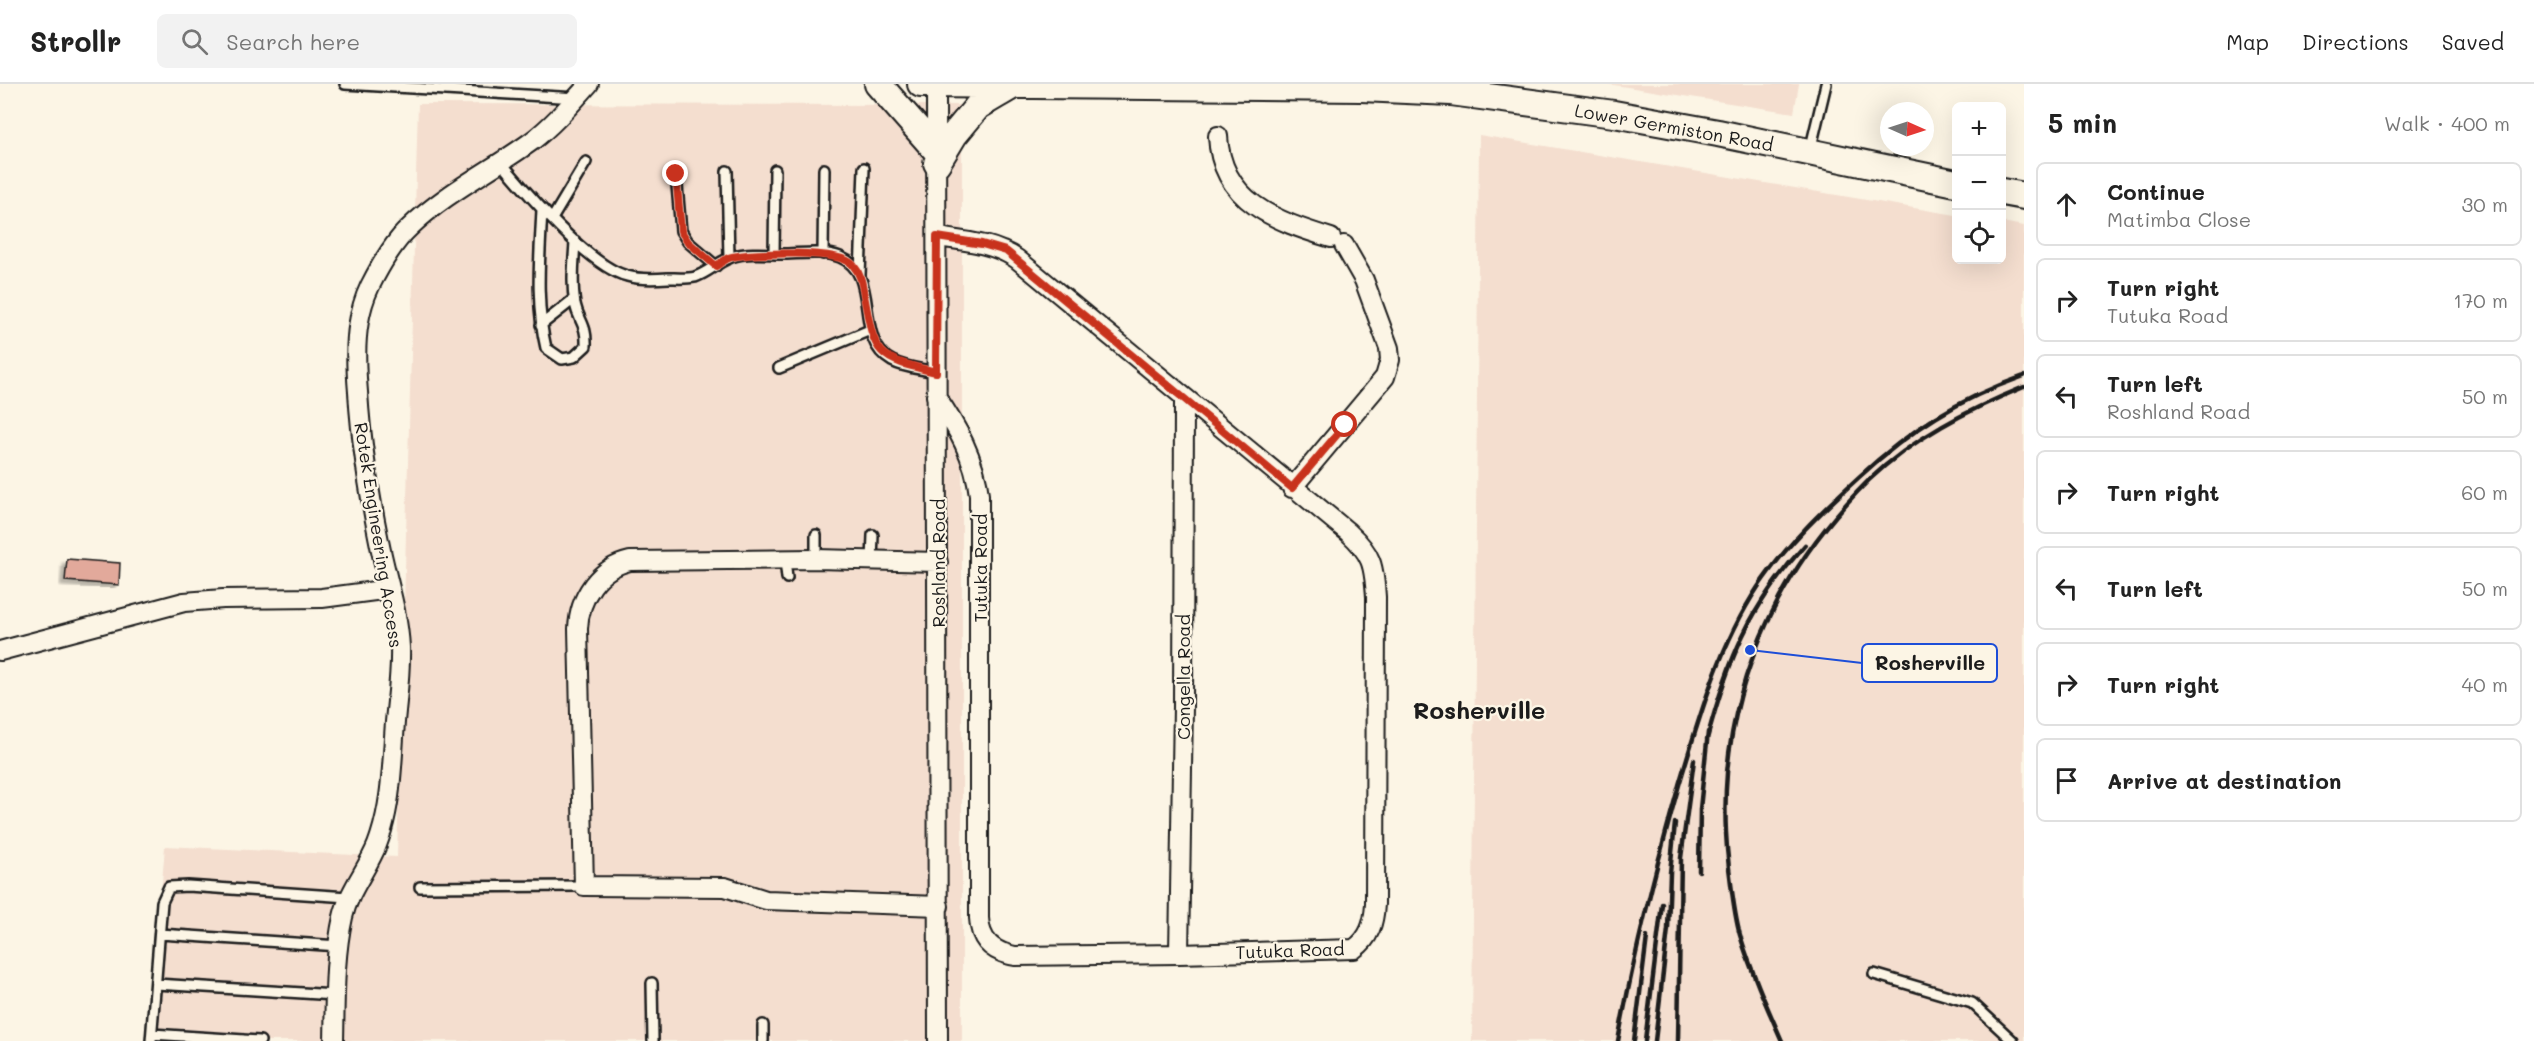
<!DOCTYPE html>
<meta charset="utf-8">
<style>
body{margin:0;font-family:Mali,sans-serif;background:#f2f2f2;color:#222}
.controls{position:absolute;right:18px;top:18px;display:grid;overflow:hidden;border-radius:9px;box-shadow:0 6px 24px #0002}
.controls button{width:54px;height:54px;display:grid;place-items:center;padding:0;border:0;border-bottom:2px solid #e0e0e0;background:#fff;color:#222;font:30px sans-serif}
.compass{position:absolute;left:1880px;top:18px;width:54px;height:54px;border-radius:50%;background:#fff;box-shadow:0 6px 24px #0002;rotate:93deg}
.stop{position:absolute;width:18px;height:18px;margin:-14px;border:4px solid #c8321e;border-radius:50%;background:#fff}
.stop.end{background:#c8321e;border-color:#fff;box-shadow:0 2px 6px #0008}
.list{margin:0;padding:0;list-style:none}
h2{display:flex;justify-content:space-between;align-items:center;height:78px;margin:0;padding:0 24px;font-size:26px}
h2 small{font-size:20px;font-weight:400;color:#767676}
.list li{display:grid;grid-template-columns:39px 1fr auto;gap:18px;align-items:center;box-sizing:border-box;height:84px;margin:0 12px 12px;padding:0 12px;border:2px solid #e0e0e0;border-radius:9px}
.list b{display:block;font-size:22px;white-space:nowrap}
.list p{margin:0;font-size:20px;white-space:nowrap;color:#767676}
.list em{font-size:20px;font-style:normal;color:#767676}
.icon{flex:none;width:33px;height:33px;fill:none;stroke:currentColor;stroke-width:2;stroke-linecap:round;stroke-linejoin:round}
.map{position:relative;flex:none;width:2024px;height:957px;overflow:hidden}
header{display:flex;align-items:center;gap:36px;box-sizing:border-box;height:84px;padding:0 30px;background:#fff;border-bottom:2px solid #e0e0e0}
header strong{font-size:28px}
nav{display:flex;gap:33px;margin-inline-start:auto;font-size:21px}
.search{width:420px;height:54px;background:#f2f2f2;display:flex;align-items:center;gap:15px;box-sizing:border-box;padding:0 21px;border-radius:9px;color:#767676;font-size:22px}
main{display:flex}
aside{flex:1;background:#fff}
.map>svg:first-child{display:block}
</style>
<header>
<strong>Strollr</strong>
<div class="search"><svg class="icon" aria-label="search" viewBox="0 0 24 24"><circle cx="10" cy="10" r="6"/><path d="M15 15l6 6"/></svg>Search here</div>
<nav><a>Map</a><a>Directions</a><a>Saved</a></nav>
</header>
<main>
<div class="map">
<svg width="2024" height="957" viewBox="0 0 2024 957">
<defs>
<filter id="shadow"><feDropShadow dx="-4.5" dy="4.5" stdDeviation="1.5" flood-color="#0004"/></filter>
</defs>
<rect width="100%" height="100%" fill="#fcf5e5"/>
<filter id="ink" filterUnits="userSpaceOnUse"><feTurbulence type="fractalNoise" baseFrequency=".0167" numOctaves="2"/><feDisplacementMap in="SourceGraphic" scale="12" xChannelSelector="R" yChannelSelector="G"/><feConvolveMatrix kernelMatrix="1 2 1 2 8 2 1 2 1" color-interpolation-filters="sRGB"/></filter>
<g filter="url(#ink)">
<!-- built -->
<path fill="#f4decf" d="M1608,0H1799L1794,29Z
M418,20L962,21V957H149L165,762L397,773Z
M1479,51L1956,131V176H2002V138L2024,142V957H1472Z"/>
<!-- building -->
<path fill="#e2a99b" stroke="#1c1c1c" stroke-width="1.5" filter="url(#shadow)" d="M67,475L120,479L119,501L65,497Z"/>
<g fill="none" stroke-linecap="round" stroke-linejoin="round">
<!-- lane casing -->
<g stroke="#1c1c1c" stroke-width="14">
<path id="lane" d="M345,0L577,14
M1810,67L1826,0
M500,77C525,107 590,183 627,192C640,196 655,195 668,194C676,194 687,195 695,193C707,189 716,180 727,175C742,167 765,170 781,170C799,170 823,166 840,173C882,190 852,255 892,277C905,284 922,285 936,288
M727,87L729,174
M676,90L681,147L688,158L716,182
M542,125C540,171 535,218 546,264L562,275L574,273L586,262C587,240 579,238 575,220C571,199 574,178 575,157
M552,135L586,78
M774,170L775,86
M823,170L824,85
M860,191L864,84
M541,241L574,215
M779,284L870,246
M816,475V451
M785,476L787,494
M872,477L873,451
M420,803L584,802
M160,850L339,862
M1874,890L1972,919L2013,957
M652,899L653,957
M156,900L335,911
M152,950L260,957
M151,957L162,818L169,803L188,802L348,813
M763,957V941"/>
</g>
<!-- street casing -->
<g stroke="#1c1c1c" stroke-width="22">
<path id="street" d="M936,1L938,957
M1218,52C1221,118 1276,137 1331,154
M936,312C957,343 975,374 979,411V834C980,857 993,868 1015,872L1179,870L1354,865C1370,854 1374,838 1375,820L1376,513C1374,481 1372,470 1348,448L1017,175C994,159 964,157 937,153
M1292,404L1385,293L1390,276L1389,264L1364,196L1344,161
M938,478L816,475L630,477C598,484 579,514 578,545L584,802L725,803L766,816L939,822
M0,567L184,518L223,515L322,514L390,505
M1179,870L1183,623L1184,315
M334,957C335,916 334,873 343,833C349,806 367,786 377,761C392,722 392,679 395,638C397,614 401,588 400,563C398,527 386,493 379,457C369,408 361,358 358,308C355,273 354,235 370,202C380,182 392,160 409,144C445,109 492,86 532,57C553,41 571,20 589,0"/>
</g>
<!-- secondary casing -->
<g stroke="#1c1c1c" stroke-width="30">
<path id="secondary" d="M878,0L937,67
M921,0L1361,4L1451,8L1614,30L1718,49L1956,99
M937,79L954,51L978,22L1012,2
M2002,108L2024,112"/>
</g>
<!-- lane -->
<use href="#lane" stroke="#fcf5e5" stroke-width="9"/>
<!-- street -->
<use href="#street" stroke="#fcf5e5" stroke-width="18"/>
<!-- secondary -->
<use href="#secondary" stroke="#fcf5e5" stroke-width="26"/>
<!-- rail -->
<path stroke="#1c1c1c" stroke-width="4.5" d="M1707,655C1728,576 1749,523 1805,461
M1699,787L1700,725L1708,648
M1618,957C1634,870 1655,786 1679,701C1699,634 1719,562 1758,503C1786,461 1822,427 1859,393C1910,346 1958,315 2024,292
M1634,957L1647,853
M1645,957L1662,820
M1655,957L1668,845L1670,789L1675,739
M1678,957L1681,774L1694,676
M1782,957C1767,923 1751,887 1740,851C1734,830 1732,806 1729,784C1711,636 1763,501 1869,396C1913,354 1968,326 2024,303"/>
</g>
</g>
<g fill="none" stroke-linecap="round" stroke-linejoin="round" filter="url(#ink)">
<!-- route -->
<path stroke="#c8321e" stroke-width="8" d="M676,90L681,147L688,158L716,182C721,179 726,174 732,173C753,169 840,165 853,181C861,190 862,200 864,211C875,272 876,274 936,288L937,153L982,160L1006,167L1292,404L1345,341"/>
</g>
<g text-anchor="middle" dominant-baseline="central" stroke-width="4.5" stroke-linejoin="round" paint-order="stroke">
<!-- street labels -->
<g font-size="18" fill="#1c1c1c" stroke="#fcf5e5">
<text transform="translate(1674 43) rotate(10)">Lower Germiston Road</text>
<text transform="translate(379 451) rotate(81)">Rotek Engineering Access</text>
<text transform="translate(938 479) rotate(-90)">Roshland Road</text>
<text transform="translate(980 484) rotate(-90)">Tutuka Road</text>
<text transform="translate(1183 593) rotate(-90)">Congella Road</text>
<text transform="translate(1290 866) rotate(-2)">Tutuka Road</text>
</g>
<!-- district labels -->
<g font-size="24" font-weight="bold" fill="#1c1c1c" stroke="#fcf5e5">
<text x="1479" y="625">Rosherville</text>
</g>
</g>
<!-- callouts -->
<path fill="none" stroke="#1d4ed8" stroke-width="2" d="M1750 566L1862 579"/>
<circle fill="#1d4ed8" stroke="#fcf5e5" stroke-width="2" cx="1750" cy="566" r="6"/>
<rect fill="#fcf5e5" stroke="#1d4ed8" stroke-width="2" x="1862" y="560" width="135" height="38" rx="6"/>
<g font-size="20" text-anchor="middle" font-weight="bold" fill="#1c1c1c">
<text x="1930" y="586">Rosherville</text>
</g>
</svg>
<div class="controls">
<button>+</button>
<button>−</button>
<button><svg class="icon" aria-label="locate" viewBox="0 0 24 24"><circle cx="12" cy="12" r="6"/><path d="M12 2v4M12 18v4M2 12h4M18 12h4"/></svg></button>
</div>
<svg class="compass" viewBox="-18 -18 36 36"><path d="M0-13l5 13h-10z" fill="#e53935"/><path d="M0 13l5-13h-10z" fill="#767676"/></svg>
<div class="stop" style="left:1345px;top:341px"></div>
<div class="stop end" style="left:676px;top:90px"></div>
</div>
<aside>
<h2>5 min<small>Walk · 400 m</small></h2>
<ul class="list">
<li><svg class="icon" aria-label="ahead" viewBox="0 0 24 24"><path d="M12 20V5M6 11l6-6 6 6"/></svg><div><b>Continue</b><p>Matimba Close</p></div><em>30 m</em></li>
<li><svg class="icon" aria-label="right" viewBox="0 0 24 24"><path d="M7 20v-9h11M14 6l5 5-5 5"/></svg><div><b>Turn right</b><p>Tutuka Road</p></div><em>170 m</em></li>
<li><svg class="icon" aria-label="left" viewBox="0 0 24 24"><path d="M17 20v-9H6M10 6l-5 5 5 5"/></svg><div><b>Turn left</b><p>Roshland Road</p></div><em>50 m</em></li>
<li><svg class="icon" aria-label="right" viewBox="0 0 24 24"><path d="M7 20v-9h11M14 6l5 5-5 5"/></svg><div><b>Turn right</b></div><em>60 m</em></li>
<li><svg class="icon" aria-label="left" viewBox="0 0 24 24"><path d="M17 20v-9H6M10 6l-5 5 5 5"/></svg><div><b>Turn left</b></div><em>50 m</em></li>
<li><svg class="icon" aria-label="right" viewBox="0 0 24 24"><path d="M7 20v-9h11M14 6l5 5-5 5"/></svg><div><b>Turn right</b></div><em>40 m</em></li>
<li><svg class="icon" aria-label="arrive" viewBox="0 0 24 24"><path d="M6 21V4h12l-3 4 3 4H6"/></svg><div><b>Arrive at destination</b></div></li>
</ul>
</aside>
</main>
